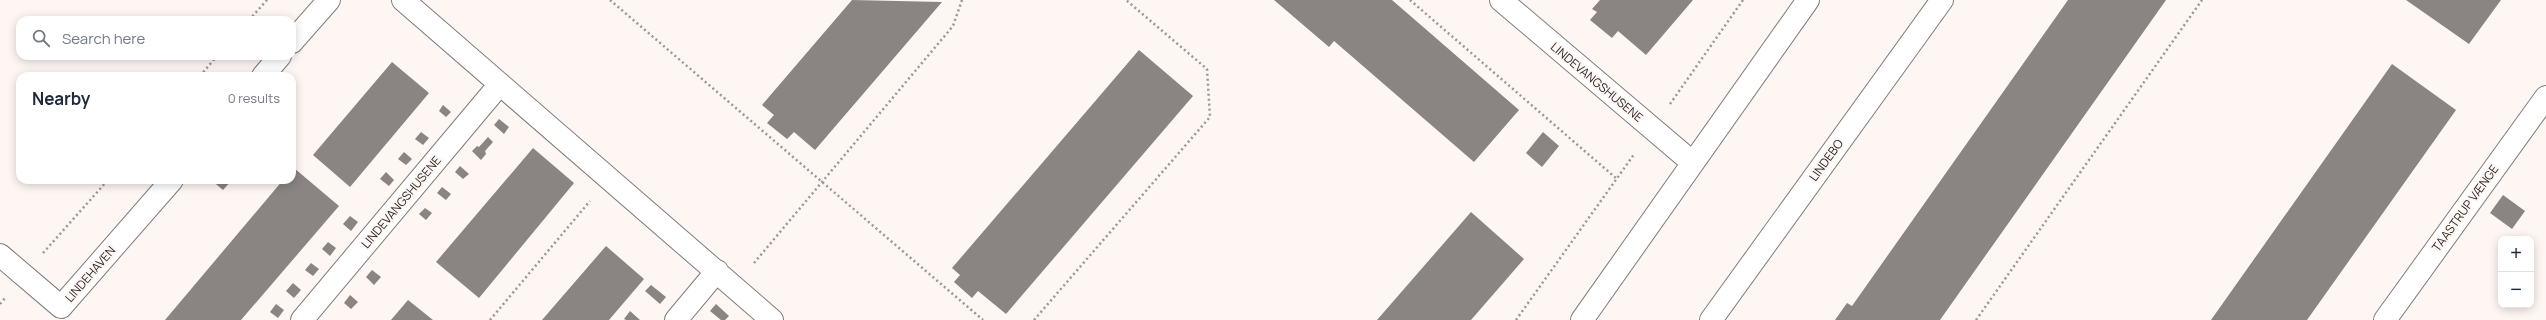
<!DOCTYPE html>
<meta charset="utf-8">
<style>
body{margin:0;font-family:Manrope,sans-serif;background:#f2f2f3;color:#1f2937}
.controls{position:absolute;right:12px;bottom:12px;display:grid;overflow:hidden;border-radius:8px;box-shadow:0 2px 10px #0003}
.controls button{width:36px;height:36px;display:grid;place-items:center;padding:0;border:0;border-bottom:1px solid #e0e1e3;background:#fff;color:#1f2937;font:20px sans-serif}
.list{margin:0;padding:0;list-style:none}
h2{display:flex;justify-content:space-between;align-items:center;height:52px;margin:0;padding:0 16px;font-size:17px}
h2 small{font-size:13px;font-weight:400;color:#747a83}
.icon{flex:none;width:22px;height:22px;fill:none;stroke:currentColor;stroke-width:2;stroke-linecap:round;stroke-linejoin:round}
.map{position:relative;flex:none;width:2546px;height:320px;overflow:hidden}
.search{position:absolute;background:#fff;box-shadow:0 2px 10px #0003;left:16px;top:16px;width:280px;height:44px;display:flex;align-items:center;gap:10px;box-sizing:border-box;padding:0 14px;border-radius:12px;color:#747a83;font-size:15px}
.panel{position:absolute;background:#fff;box-shadow:0 2px 10px #0003;left:16px;top:72px;width:280px;height:112px;border-radius:12px}
.map>svg:first-child{display:block}
</style>
<div class="map">
<svg width="2546" height="320" viewBox="0 0 2546 320">
<rect width="100%" height="100%" fill="#fdf6f3"/>
<!-- building -->
<path fill="#8a8482" d="M852,0L942,2L815,150L794,132L787,139L767,123L774,115L762,105Z
M1274,0H1392L1519,110L1474,162L1334,41L1329,47Z
M1600,0H1693L1646,55L1618,31L1612,38L1590,20L1597,12L1592,9Z
M2068,0H2166L1940,320H1835L1847,303L1852,306Z
M2406,0H2501L2469,44Z
M1139,50L1193,96L1006,314L978,291L972,298L954,282L960,275L952,268Z
M392,62L429,93L350,187L313,155Z
M2392,64L2456,110L2307,320H2211Z
M443,105L451,112L446,117L439,111Z
M499,119L509,127L504,134L494,125Z
M421,132L429,138L423,145L415,139Z
M1543,132L1559,146L1542,167L1526,153Z
M488,137L493,142L485,151L486,154L481,160L472,151L477,146L479,147Z
M533,148L574,183L479,298L436,262Z
M404,152L412,159L406,165L398,159Z
M460,166L469,174L463,179L455,172Z
M294,168L339,206L241,320H165L283,180H292Z
M386,172L394,180L389,186L380,179Z
M211,180H232L223,190Z
M442,187L451,194L446,200L437,193Z
M2503,195L2525,211L2512,229L2490,213Z
M425,208L432,213L426,220L419,214Z
M1471,212L1524,259L1471,320H1377Z
M350,216L358,222L351,231L343,224Z
M328,242L336,248L330,256L322,249Z
M606,246L644,279L609,320H542Z
M311,263L319,269L313,276L305,270Z
M372,270L381,277L374,285L366,277Z
M293,283L301,290L294,298L286,291Z
M651,285L666,297L660,304L645,291Z
M350,295L358,302L351,309L344,303Z
M408,300L433,320H391Z
M276,304L284,310L278,318L270,312Z
M716,304L729,316L725,320H721L710,311Z
M630,311L640,320H626L624,319Z"/>
<g fill="none" stroke-linecap="round" stroke-linejoin="round">
<!-- street casing -->
<g stroke="#827c7a" stroke-width="24">
<path id="street" d="M403,0L772,320
M1501,0L1693,163
M292,42L329,0
M263,76L280,56
M0,255L61,307L172,180
M302,320L500,84
M676,320L717,271
M1582,320L1808,0
M1711,320L1942,0
M2385,320L2546,97"/>
</g>
<!-- path -->
<path stroke="#9b9694" stroke-width="2.5" stroke-dasharray="2 3" stroke-linecap="butt" d="M610,0L983,320
M1410,0L1617,179
M249,20L267,0
M200,76L217,56
M1670,104L1743,0
M43,253L108,180
M754,263L953,26L962,0
M0,304L5,298
M490,320L590,201
M1034,320L1210,117L1207,69L1126,0
M1516,320L1635,153
M1976,320L2202,0"/>
<!-- street -->
<use href="#street" stroke="#fff" stroke-width="22"/>
</g>
<g text-anchor="middle" dominant-baseline="central" stroke-width="4" stroke-linejoin="round" paint-order="stroke">
<!-- street labels -->
<g font-size="12" fill="#2c2928" stroke="#fdf6f3">
<text transform="translate(1597 82) rotate(40)">LINDEVANGSHUSENE</text>
<text transform="translate(1826 160) rotate(-54)">LINDEBO</text>
<text transform="translate(401 202) rotate(-50)">LINDEVANGSHUSENE</text>
<text transform="translate(2465 208) rotate(-54)">TAASTRUP VÆNGE</text>
<text transform="translate(90 274) rotate(-49)">LINDEHAVEN</text>
</g>
</g>
</svg>
<div class="controls">
<button>+</button>
<button>−</button>
</div>
<div class="search"><svg class="icon" aria-label="search" viewBox="0 0 24 24"><circle cx="10" cy="10" r="6"/><path d="M15 15l6 6"/></svg>Search here</div>
<section class="panel">
<h2>Nearby<small>0 results</small></h2>
<ul class="list">
</ul>
</section>
</div>
